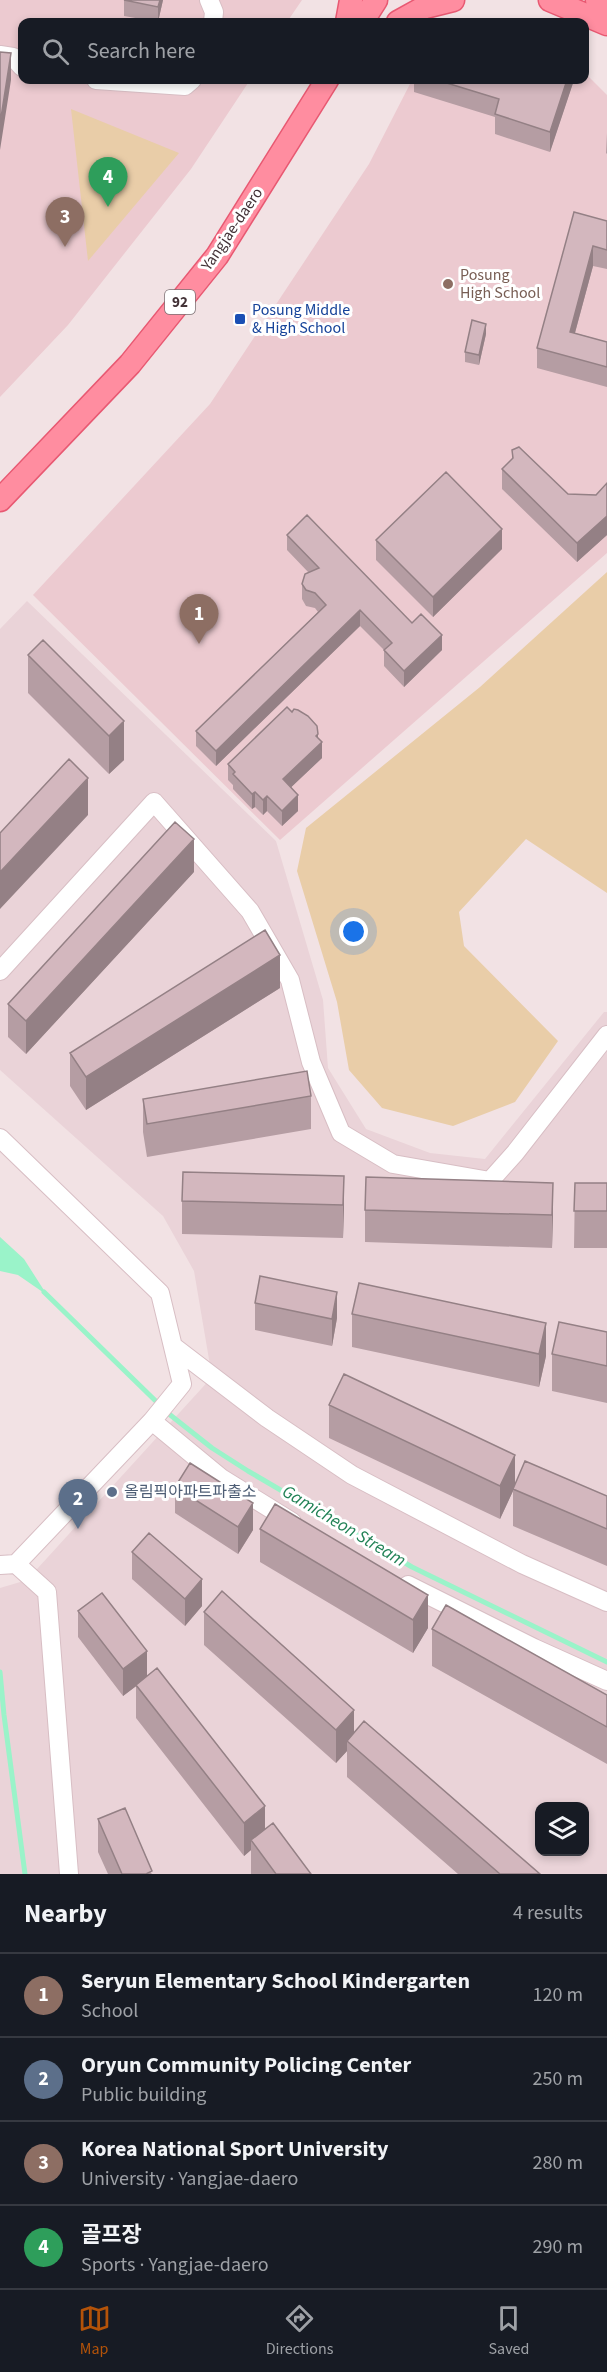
<!DOCTYPE html>
<meta charset="utf-8">
<style>
body{margin:0;font-family:"Source Sans 3","Noto Sans KR",sans-serif;background:#20242c;color:#f1f3f6}
.controls{position:absolute;right:18px;bottom:18px;display:grid;overflow:hidden;border-radius:12px;box-shadow:0 3px 9px #0003}
.controls button{width:54px;height:54px;display:grid;place-items:center;padding:0;border:0;border-bottom:2px solid #363941;background:#171b24;color:#f1f3f6;font:30px sans-serif}
.you{position:absolute;left:354px;top:932px;width:21px;height:21px;margin:-15px;border:4px solid #fff;border-radius:50%;background:#1a73e8;box-shadow:0 0 0 9px #1a73e833}
.badge{display:grid;place-items:center;width:39px;height:39px;border-radius:50%;background:#b45309;color:#fff;font-size:20px;font-weight:700}
.pin{position:absolute;translate:-50% -50px;filter:drop-shadow(0 2px 3px #0008)}
.pin::after{content:'';position:absolute;top:32px;width:21px;height:18px;background:inherit;clip-path:polygon(0 0,100% 0,50% 100%)}
.list{margin:0;padding:0;list-style:none}
h2{display:flex;justify-content:space-between;align-items:center;height:78px;margin:0;padding:0 24px;font-size:26px}
h2 small{font-size:20px;font-weight:400;color:#9ea1a6}
.list li{display:grid;grid-template-columns:39px 1fr auto;gap:18px;align-items:center;box-sizing:border-box;height:84px;padding:0 24px;border-top:2px solid #363941}
.list b{display:block;font-size:22px;white-space:nowrap}
.list p{margin:0;font-size:20px;white-space:nowrap;color:#9ea1a6}
.list em{font-size:20px;font-style:normal;color:#9ea1a6}
.icon{flex:none;width:33px;height:33px;fill:none;stroke:currentColor;stroke-width:2;stroke-linecap:round;stroke-linejoin:round}
.map{position:relative;flex:none;width:607px;height:1874px;overflow:hidden}
.search{position:absolute;background:#171b24;box-shadow:0 3px 9px #0003;left:18px;right:18px;top:18px;height:66px;display:flex;align-items:center;gap:15px;box-sizing:border-box;padding:0 21px;border-radius:12px;color:#9ea1a6;font-size:22px}
.sheet{height:414px;background:#171b24}
nav{display:flex;justify-content:space-around;align-items:center;box-sizing:border-box;height:84px;border-top:2px solid #363941;background:#171b24;font-size:16px;color:#9ea1a6}
nav a{display:grid;justify-items:center;gap:3px}
nav .on{color:#b45309}
.map>svg:first-child{display:block}
</style>
<div class="map">
<svg width="607" height="1874" viewBox="0 0 607 1874">
<rect width="100%" height="100%" fill="#f2e2e4"/>
<!-- residential -->
<path fill="#ead3d8" fill-rule="evenodd" d="M27,601L276,841L323,1000L328,1068L366,1129L430,1153L485,1159L604,1012H607V1874H0V1588L27,1580L212,1377L194,1271L163,1216L0,1070V629ZM540,1806H584V1852H540Z"/>
<!-- education -->
<path fill="#eccad0" d="M0,0H302L287,22H22V80H250L191,169L68,325L0,397Z
M585,73L607,95V553L280,840L33,595L210,404L369,164L412,80H584Z"/>
<!-- green -->
<path fill="#e9cda8" d="M71,109L179,153L88,261Z
M607,572V893L526,839L459,912L464,946L558,1041L515,1102L453,1126L382,1108L349,1070L337,1002L297,871L306,828L480,687Z"/>
<!-- water -->
<path fill="#9af3c9" d="M0,1237L24,1259L47,1295L18,1275L0,1271Z"/>
<g fill="none" stroke-linecap="round" stroke-linejoin="round">
<!-- stream -->
<path stroke="#9af3c9" stroke-width="5" d="M44,1292L169,1414L212,1448L248,1471L412,1567L607,1662
M0,1672L4,1715L25,1874"/>
<!-- minor casing -->
<g stroke="#d8bec4" stroke-width="20">
<path id="minor" d="M209,0L214,12L213,22
M0,55L13,57L22,67
M96,80L185,86L192,80
M0,971L154,802L250,911L290,980L311,1062L341,1133L393,1164L490,1181L515,1153L607,1035
M0,1138L160,1293L182,1384L152,1421L16,1564L0,1565
M174,1347L267,1418L352,1475L522,1564L607,1602
M152,1421L221,1478L292,1522
M16,1564L47,1592L69,1874
M408,1585L534,1648L607,1681"/>
</g>
<!-- major casing -->
<g stroke="#e85972" stroke-width="25">
<path id="major" d="M550,0L607,24
M597,0L607,10
M347,22L351,0
M362,22L376,0
M398,22L425,7L453,0
M0,500L130,364L217,256L327,80"/>
</g>
<!-- minor -->
<use href="#minor" stroke="#fff" stroke-width="18"/>
<!-- major -->
<use href="#major" stroke="#ff8da0" stroke-width="22"/>
</g>
<!-- wall -->
<path fill="#b59da3" d="M124,0H163L158,22L124,16Z
M414,80H574L550,152L495,134V117L414,92Z
M607,133V154L606,153Z
M607,221V269L593,266L575,333L607,342V387L537,368V348Z
M486,334L479,365L465,362V352Z
M512,450L568,494L596,495L607,483V535L577,562L502,489V469L512,459Z
M287,535L412,623L442,650L404,687L384,666V650L360,626L216,766L196,746V731L318,612L315,608L306,606L302,599V584L309,573L287,550Z
M376,540L502,549L433,617L376,560Z
M28,655L124,721V760L109,774L28,693Z
M318,739L322,758L291,787L298,811L282,826L267,811L263,815L255,807L252,809L233,789V785L228,780V764Z
M194,872L26,1054L8,1037V1004Z
M280,988L86,1110L70,1086V1053Z
M311,1096V1129L147,1157L143,1132V1099Z
M344,1176L343,1238L182,1234V1201Z
M553,1183L552,1248L365,1242V1210Z
M575,1183H607V1248H574Z
M255,1303L337,1318L332,1346L255,1330Z
M352,1314L546,1323V1356L539,1387L352,1347Z
M607,1332V1403L552,1391V1354Z
M329,1405L515,1485L607,1496V1566L513,1526V1491L500,1519L329,1438Z
M175,1487L253,1530L238,1554L175,1513Z
M260,1529L428,1628L413,1653L260,1562Z
M132,1552L202,1606L185,1626L132,1579Z
M78,1611L147,1677L265,1828L311,1874H251V1850L244,1856L136,1718V1686L123,1696L78,1637Z
M204,1612L354,1732L540,1874H458L347,1777V1751L336,1763L204,1645Z
M432,1629L607,1695V1764L432,1666Z
M98,1819L152,1874H108L98,1852Z"/>
<!-- shaded-wall -->
<path fill="#948085" d="M160,0H163L158,22V7Z
M11,53V80L0,150V124Z
M567,80H574L550,152V132Z
M593,246V266L570,351V332Z
M486,324V334L479,365V355Z
M607,516V535L577,562V543Z
M502,529V549L433,617V597Z
M360,610V626L216,766V751Z
M442,635V650L404,687V671Z
M124,721V760L109,774V736Z
M318,734V746L322,742V758L283,795V779Z
M88,778V815L0,909V872Z
M255,792V807L252,809V794Z
M298,795V811L282,826V811Z
M267,796V811L263,815V800Z
M194,839V872L26,1054V1021Z
M280,955V988L86,1110V1077Z
M344,1176V1209L343,1238V1205Z
M553,1183V1216L552,1248V1215Z
M337,1292V1318L332,1346V1319Z
M546,1323V1356L539,1387V1354Z
M515,1455V1488L513,1489V1491L500,1519V1486Z
M253,1503V1530L238,1554V1527Z
M202,1579V1606L185,1626V1599Z
M428,1595V1628L413,1653V1620Z
M147,1651V1678L123,1696V1669Z
M354,1710V1743L347,1741V1751L336,1763V1730Z
M265,1806V1839L251,1840V1850L244,1856V1823Z"/>
<!-- building -->
<path fill="#d3b7be" stroke="#948085" stroke-width="1.5" d="M124,0H160L158,7Z
M0,52L11,53L0,124Z
M437,80H567L550,132L495,114L499,99Z
M574,212L607,221V250L593,246L570,332L607,342V367L537,348Z
M472,320L486,324L479,355L465,352Z
M519,447L568,494L596,495L607,483V516L577,543L502,469L513,458L512,450Z
M446,472L502,529L433,597L376,540Z
M307,515L412,623L421,614L442,635L404,671L384,650L392,643L360,610L216,751L196,731L326,605L315,593L306,590L302,584L305,574L319,568L287,535Z
M43,640L124,721L109,736L28,655Z
M287,707L292,712L294,709L298,710L308,716L317,726L318,734L316,736L322,742L283,779L298,795L282,811L267,796L263,800L255,792L252,794L233,774L235,772L228,764Z
M69,759L88,778L0,872V833Z
M175,822L194,839L26,1021L8,1004Z
M265,930L280,955L86,1077L70,1053Z
M307,1071L311,1096L147,1124L143,1099Z
M183,1172L344,1176L343,1205L182,1201Z
M366,1177L553,1183L552,1215L365,1210Z
M575,1183H607V1211H574Z
M260,1276L337,1292L332,1319L255,1303Z
M359,1283L546,1323L539,1354L352,1314Z
M559,1322L607,1332V1366L552,1354Z
M344,1374L515,1455L500,1486L329,1405Z
M525,1461L607,1496V1529L513,1489Z
M190,1463L253,1503L238,1527L175,1487Z
M275,1504L428,1595L413,1620L260,1529Z
M149,1533L202,1579L185,1599L132,1552Z
M222,1591L354,1710L336,1730L204,1612Z
M102,1593L147,1651L123,1669L78,1611Z
M446,1605L607,1695V1727L432,1629Z
M157,1668L265,1806L244,1823L136,1685Z
M364,1721L540,1874H500L347,1741Z
M125,1808L152,1871L146,1874H122L98,1819Z
M273,1823L311,1874H276L251,1840Z"/>
<!-- markers -->
<circle fill="#8d6e63" stroke="#fff" stroke-width="2" cx="448" cy="284" r="6"/>
<rect fill="#1a4fb4" stroke="#fff" stroke-width="2" x="234" y="313" width="12" height="12" rx="3"/>
<circle fill="#5c6f8a" stroke="#fff" stroke-width="2" cx="112" cy="1492" r="6"/>
<g text-anchor="middle" dominant-baseline="central" stroke-width="6" stroke-linejoin="round" paint-order="stroke">
<!-- shield labels -->
<rect fill="#fff" stroke="#7b7073" stroke-width="1.5" x="165" y="290" width="30" height="24" rx="4.5"/>
<g font-size="15" font-weight="bold" fill="#433237">
<text x="180" y="302">92</text>
</g>
<!-- street labels -->
<g font-size="16" fill="#433237" stroke="#fff">
<text transform="translate(232 229) rotate(-56)">Yangjae-daero</text>
</g>
<!-- education labels -->
<g font-size="16" fill="#785e54" stroke="#fff" text-anchor="start">
<text x="460" y="275">Posung<tspan x="460" dy="18">High School</tspan></text>
</g>
<!-- transit labels -->
<g font-size="16" fill="#164399" stroke="#fff" text-anchor="start">
<text x="252" y="310">Posung Middle<tspan x="252" dy="18">&amp; High School</tspan></text>
</g>
<!-- service labels -->
<g font-size="16" fill="#4e5e75" stroke="#fff" text-anchor="start">
<text x="124" y="1492">올림픽아파트파출소</text>
</g>
<!-- water labels -->
<g font-size="18" font-style="italic" fill="#218256" stroke="#fff">
<text transform="translate(344 1526) rotate(31)">Gamicheon Stream</text>
</g>
</g>
</svg>
<div class="controls">
<button><svg class="icon" aria-label="layers" viewBox="0 0 24 24"><path d="M12 4l9 5-9 5-9-5zM3 14l9 5 9-5"/></svg></button>
</div>
<div class="you"></div>
<div class="pin badge" style="left:199px;top:644px;background:#8d6e63">1</div>
<div class="pin badge" style="left:78px;top:1529px;background:#5c6f8a">2</div>
<div class="pin badge" style="left:65px;top:247px;background:#8d6e63">3</div>
<div class="pin badge" style="left:108px;top:207px;background:#2e9e5b">4</div>
<div class="search"><svg class="icon" aria-label="search" viewBox="0 0 24 24"><circle cx="10" cy="10" r="6"/><path d="M15 15l6 6"/></svg>Search here</div>
</div>
<section class="sheet">
<h2>Nearby<small>4 results</small></h2>
<ul class="list">
<li><span class="badge" style="background:#8d6e63">1</span><div><b>Seryun Elementary School Kindergarten</b><p>School</p></div><em>120 m</em></li>
<li><span class="badge" style="background:#5c6f8a">2</span><div><b>Oryun Community Policing Center</b><p>Public building</p></div><em>250 m</em></li>
<li><span class="badge" style="background:#8d6e63">3</span><div><b>Korea National Sport University</b><p>University · Yangjae-daero</p></div><em>280 m</em></li>
<li><span class="badge" style="background:#2e9e5b">4</span><div><b>골프장</b><p>Sports · Yangjae-daero</p></div><em>290 m</em></li>
</ul>
</section>
<nav>
<a class="on"><svg class="icon" aria-label="map" viewBox="0 0 24 24"><path d="M3 6l6-2 6 2 6-2v14l-6 2-6-2-6 2zM9 4v14M15 6v14"/></svg>Map</a>
<a><svg class="icon" aria-label="directions" viewBox="0 0 24 24"><path d="M12 3l9 9-9 9-9-9zM9 14v-3h6M13 9l2 2-2 2"/></svg>Directions</a>
<a><svg class="icon" aria-label="saved" viewBox="0 0 24 24"><path d="M7 4h10v16l-5-4-5 4z"/></svg>Saved</a>
</nav>
